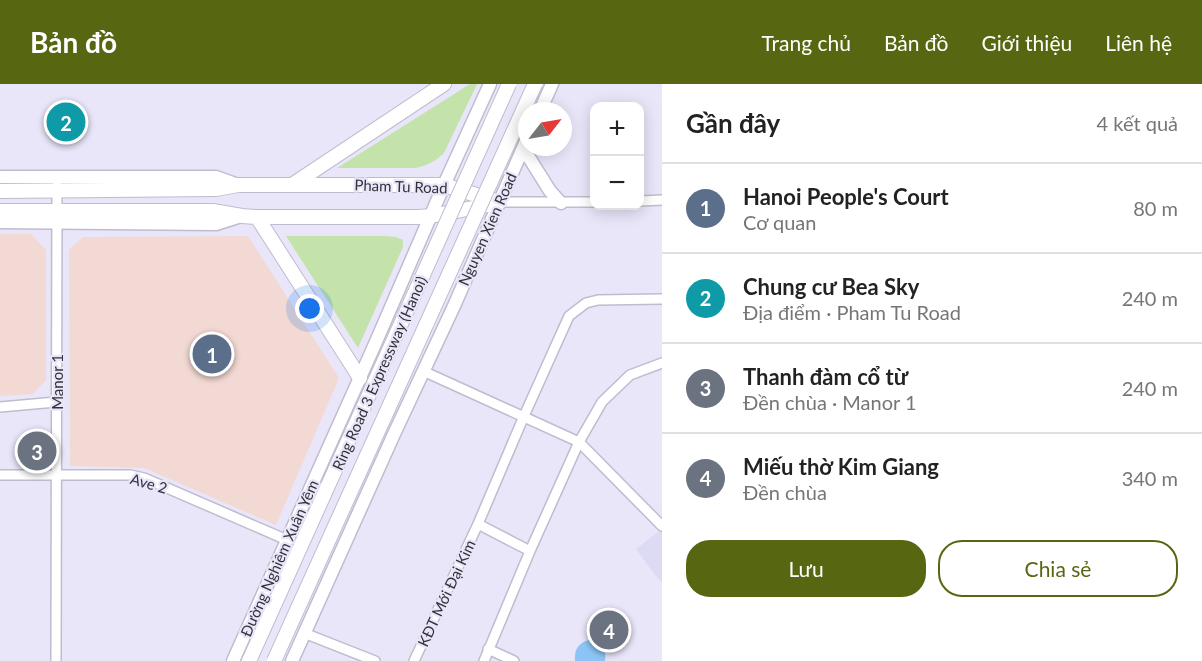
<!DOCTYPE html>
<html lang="vi">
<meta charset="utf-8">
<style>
body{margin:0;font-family:Lato,sans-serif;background:#f2f2f2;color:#222}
.controls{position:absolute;right:18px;top:18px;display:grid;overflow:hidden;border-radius:12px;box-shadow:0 3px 15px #0003}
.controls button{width:54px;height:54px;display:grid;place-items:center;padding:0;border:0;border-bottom:2px solid #e0e0e0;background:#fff;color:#222;font:30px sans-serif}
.compass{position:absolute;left:518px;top:18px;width:54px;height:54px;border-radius:50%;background:#fff;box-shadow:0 3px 15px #0003;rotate:59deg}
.you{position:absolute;left:310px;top:225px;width:21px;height:21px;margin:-15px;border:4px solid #fff;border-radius:50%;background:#1a73e8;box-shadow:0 0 0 9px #1a73e833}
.badge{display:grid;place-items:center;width:39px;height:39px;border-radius:50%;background:#576711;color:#fff;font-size:20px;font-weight:700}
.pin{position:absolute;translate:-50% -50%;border:3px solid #fff;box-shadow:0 2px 6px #0006}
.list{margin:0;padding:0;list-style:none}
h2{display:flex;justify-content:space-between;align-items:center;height:78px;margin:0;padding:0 24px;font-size:26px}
h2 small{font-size:20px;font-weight:400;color:#767676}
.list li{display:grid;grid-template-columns:39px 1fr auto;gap:18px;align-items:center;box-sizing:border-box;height:90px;padding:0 24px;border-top:2px solid #e0e0e0}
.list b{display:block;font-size:22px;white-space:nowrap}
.list p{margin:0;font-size:20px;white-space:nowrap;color:#767676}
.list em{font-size:20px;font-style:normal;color:#767676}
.actions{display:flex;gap:12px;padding:18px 24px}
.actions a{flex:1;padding:14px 0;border:2px solid #576711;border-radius:24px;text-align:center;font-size:21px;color:#576711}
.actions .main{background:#576711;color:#fff}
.map{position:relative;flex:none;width:662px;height:577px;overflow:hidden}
header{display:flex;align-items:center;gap:36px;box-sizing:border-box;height:84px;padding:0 30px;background:#576711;color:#fff}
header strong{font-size:28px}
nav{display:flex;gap:33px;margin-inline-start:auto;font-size:21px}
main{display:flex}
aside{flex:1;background:#fff}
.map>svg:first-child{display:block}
</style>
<header>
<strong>Bản đồ</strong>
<nav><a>Trang chủ</a><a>Bản đồ</a><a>Giới thiệu</a><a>Liên hệ</a></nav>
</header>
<main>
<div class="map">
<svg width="662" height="577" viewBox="0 0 662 577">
<rect width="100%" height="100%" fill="#e9e6fa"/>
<!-- commercial -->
<path fill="#f3d9d3" d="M0,150H31L46,166V296L33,310L0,312Z
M248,152L339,294L276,441L144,384L70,382L69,166L83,153Z"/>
<!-- built -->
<path fill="#dddaf4" d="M662,445V498L655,491L636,465Z"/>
<!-- green -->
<path fill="#c3e3ab" d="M470,0H477L444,69C435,78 427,81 416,84H337Z
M286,152H384L396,153L403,156V163L358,264Z"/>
<!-- water -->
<path fill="#8cc5f5" d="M589,556C601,557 607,565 605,577H575C574,566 578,559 589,556Z"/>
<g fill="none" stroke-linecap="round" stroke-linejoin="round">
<!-- minor casing -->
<g stroke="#bfbccf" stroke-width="12">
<path id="minor" d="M640,117L662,116
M499,118H594
M423,287L579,358L662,442
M0,323L56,318
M0,391H130L144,394L287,456
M478,440L530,467
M304,549L375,577
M488,565L514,577
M56,577L57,102
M414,577L478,440L524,332L569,232L586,219L598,216L662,215
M484,577L530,467L579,358L602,318L630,291L662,279"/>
</g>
<!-- major casing -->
<g stroke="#bfbccf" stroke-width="15">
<path id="major" d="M540,27L552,0
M523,64L550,107L561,119
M0,93H216L238,101
M0,138L216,140L241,132
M233,577L375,260L444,101L490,0
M292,577L394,350L454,222L527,55"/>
</g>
<!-- highway casing -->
<g stroke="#bfbccf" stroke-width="16">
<path id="highway" d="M292,101L444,0
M0,107L216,105L238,101H444L499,118
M0,127H213L242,132L257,133H419L431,132L488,121
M257,133L360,294"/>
</g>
<!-- minor -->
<use href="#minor" stroke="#fff" stroke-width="9"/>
<!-- major -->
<use href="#major" stroke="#fff" stroke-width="12"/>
<!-- highway -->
<use href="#highway" stroke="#fff" stroke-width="14"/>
<!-- highway-bridge casing -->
<g stroke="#bfbccf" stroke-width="16" stroke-linecap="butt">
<path id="highway-bridge" d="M249,577L509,0
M274,577L535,0"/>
</g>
<!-- highway-bridge -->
<use href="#highway-bridge" stroke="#fff" stroke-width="14"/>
</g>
<g text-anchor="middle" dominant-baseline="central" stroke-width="4.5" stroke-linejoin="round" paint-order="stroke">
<!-- street labels -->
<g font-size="15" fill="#333239" stroke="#e9e6fa">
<text transform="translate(401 102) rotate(2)">Pham Tu Road</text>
<text transform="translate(487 145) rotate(-66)">Nguyen Xien Road</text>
<text transform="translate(379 289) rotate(-66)">Ring Road 3 Expressway (Hanoi)</text>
<text transform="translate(57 298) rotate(-90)">Manor 1</text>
<text transform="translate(149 399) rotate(16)">Ave 2</text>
<text transform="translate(279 474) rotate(-66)">Đường Nghiêm Xuân Yêm</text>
<text transform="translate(446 509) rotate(-65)">KĐT Mới Đại Kim</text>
</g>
</g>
</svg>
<div class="controls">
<button>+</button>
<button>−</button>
</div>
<svg class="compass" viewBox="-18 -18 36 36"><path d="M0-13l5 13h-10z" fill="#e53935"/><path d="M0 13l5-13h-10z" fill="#767676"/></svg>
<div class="you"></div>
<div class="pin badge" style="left:212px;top:270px;background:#5c6f8a">1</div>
<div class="pin badge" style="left:66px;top:38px;background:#0f9aa8">2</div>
<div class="pin badge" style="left:37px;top:367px;background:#6b7280">3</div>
<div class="pin badge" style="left:609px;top:546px;background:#6b7280">4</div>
</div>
<aside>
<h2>Gần đây<small>4 kết quả</small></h2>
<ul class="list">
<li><span class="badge" style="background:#5c6f8a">1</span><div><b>Hanoi People's Court</b><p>Cơ quan</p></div><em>80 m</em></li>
<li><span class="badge" style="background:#0f9aa8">2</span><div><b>Chung cư Bea Sky</b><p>Địa điểm · Pham Tu Road</p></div><em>240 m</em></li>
<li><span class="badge" style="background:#6b7280">3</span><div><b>Thanh đàm cổ từ</b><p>Đền chùa · Manor 1</p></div><em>240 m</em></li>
<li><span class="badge" style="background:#6b7280">4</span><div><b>Miếu thờ Kim Giang</b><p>Đền chùa</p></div><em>340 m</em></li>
</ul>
<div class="actions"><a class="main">Lưu</a><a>Chia sẻ</a></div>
</aside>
</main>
